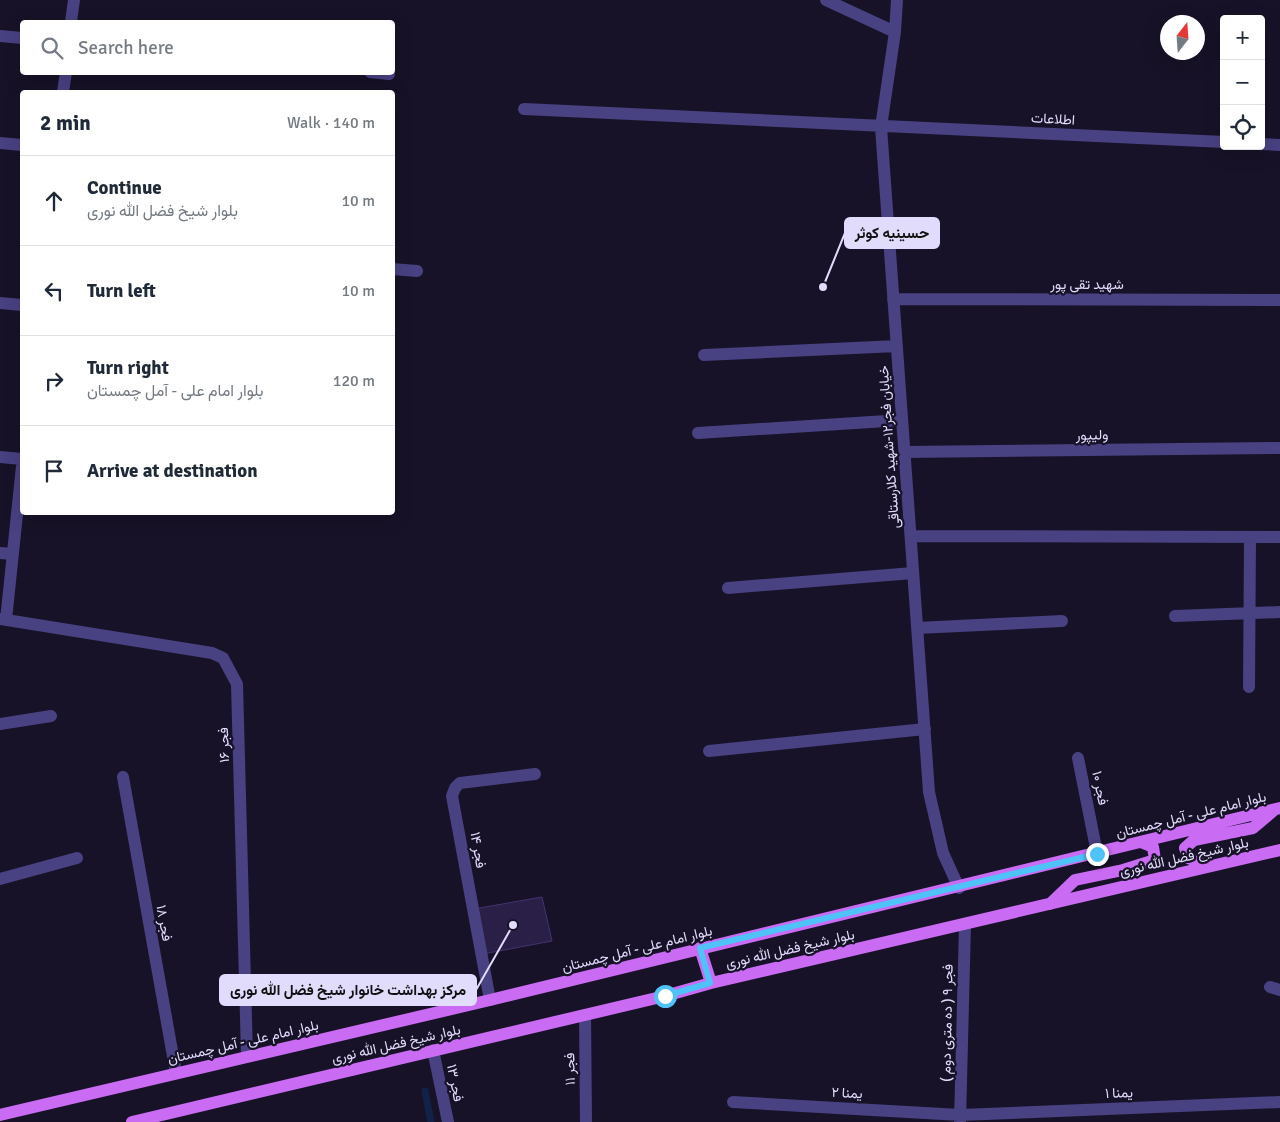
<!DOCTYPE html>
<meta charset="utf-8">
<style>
body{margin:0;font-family:Signika,Vazirmatn,sans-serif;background:#f6f6f7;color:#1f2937}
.controls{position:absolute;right:15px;top:15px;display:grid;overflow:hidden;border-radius:5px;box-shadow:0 5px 20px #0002}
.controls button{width:45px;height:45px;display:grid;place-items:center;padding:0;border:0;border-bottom:1px solid #e0e1e3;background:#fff;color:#1f2937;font:25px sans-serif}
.compass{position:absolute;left:1160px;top:15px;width:45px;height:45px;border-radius:50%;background:#fff;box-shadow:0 5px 20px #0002;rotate:17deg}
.stop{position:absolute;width:15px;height:15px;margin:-11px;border:4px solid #4fc3f7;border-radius:50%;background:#fff}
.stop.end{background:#4fc3f7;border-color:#fff;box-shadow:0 1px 5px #0008}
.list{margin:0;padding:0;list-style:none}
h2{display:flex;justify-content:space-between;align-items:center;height:65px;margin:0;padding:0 20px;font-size:21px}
h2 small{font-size:16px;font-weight:400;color:#747a83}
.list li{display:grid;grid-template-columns:32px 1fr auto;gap:15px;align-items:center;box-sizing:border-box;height:90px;padding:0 20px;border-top:1px solid #e0e1e3}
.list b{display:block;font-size:19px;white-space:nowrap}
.list p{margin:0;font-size:16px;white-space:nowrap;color:#747a83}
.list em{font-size:16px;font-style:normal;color:#747a83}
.icon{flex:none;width:28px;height:28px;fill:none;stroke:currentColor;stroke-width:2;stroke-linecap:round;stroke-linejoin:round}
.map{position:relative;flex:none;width:1280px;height:1122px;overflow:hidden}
.search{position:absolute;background:#fff;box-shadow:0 5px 20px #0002;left:20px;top:20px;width:375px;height:55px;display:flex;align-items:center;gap:12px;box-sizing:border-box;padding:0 18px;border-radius:5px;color:#747a83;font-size:19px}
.panel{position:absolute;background:#fff;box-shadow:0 5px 20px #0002;left:20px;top:90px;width:375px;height:425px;border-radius:5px}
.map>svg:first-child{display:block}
</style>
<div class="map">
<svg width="1280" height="1122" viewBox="0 0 1280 1122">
<rect width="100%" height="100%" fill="#171227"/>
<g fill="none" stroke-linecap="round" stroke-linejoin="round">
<!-- stream -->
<path stroke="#112147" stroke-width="7" d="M425,1091L431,1122"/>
</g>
<!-- building -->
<path fill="#2a2047" stroke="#443471" d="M542,897L552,941L483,954L474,909Z"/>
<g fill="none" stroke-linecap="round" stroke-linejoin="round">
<!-- minor -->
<path stroke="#484182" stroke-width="12" d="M826,0L895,32
M897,0L895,32L881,127L929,792L943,853L959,888
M71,22L74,0
M0,36L22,38
M370,72L389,74
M63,92L66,72
M524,109L1224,142
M0,143L22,145
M1261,144L1280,145
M392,269L417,271
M893,299L1280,300
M0,303L22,305
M704,355L897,346
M698,433L902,420
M905,452L1280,448
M0,457L22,459
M911,536L1280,537
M0,553L13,554
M728,588L913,573
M1175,616L1280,612
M0,619L212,653L223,658L237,684L247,1056
M6,620L22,466
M917,628L1062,621
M1249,687L1250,538
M0,724L51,716
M709,751L925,729
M1078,758L1097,853
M123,777L176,1073
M0,879L77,858
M1270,987L1280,990
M490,1000L452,796L455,788L460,783L535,774
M585,1015L586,1122
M433,1050L448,1122
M733,1102L960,1115L1280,1102
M960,1122L965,925"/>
<!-- primary -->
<path stroke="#ca6bf3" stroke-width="12" d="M1209,866L1188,858L1185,848L1194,840L1253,828L1273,811
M1050,904L1075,880L1123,870L1155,860L1153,847L1141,842
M700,948L711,983
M0,1115L490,1000L1280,808
M132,1122L665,996L711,983L1280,850"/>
</g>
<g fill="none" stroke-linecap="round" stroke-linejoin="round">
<!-- route -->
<path stroke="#4fc3f7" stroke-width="6" d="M665,996L710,983L700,948L1097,854"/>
</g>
<g text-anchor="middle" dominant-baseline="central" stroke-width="4.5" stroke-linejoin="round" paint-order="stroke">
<!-- street labels -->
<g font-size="14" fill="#e1dbfc" stroke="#171227">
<text transform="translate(1053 119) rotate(3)">اطلاعات</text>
<text x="1087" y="284">شهید تقی پور</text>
<text transform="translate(1092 435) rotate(-1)">ولیپور</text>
<text transform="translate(889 447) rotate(-94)">خيابان فجر۱۲-شهيد كلارستاقی</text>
<text transform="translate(224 745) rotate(-92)">فجر ۱۶</text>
<text transform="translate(1100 788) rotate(79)">فجر ۱۰</text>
<text transform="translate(1191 815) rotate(-14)">بلوار امام علی - آمل چمستان</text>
<text transform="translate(478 850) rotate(80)">فجر ۱۴</text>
<text transform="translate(1184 857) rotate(-13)">بلوار شیخ فضل الله نوری</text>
<text transform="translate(164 923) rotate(80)">فجر ۱۸</text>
<text transform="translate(637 949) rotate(-14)">بلوار امام علی - آمل چمستان</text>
<text transform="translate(790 949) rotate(-13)">بلوار شیخ فضل الله نوری</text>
<text transform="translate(947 1023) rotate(-89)">فجر ۹ ( ده متری دوم )</text>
<text transform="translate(243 1042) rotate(-13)">بلوار امام علی - آمل چمستان</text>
<text transform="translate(396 1044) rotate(-13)">بلوار شیخ فضل الله نوری</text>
<text transform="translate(570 1069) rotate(-91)">فجر ۱۱</text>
<text transform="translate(455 1083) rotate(79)">فجر ۱۳</text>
<text transform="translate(847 1093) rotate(3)">یمنا ۲</text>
<text transform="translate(1119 1093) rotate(-2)">یمنا ۱</text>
</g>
</g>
<!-- callouts -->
<path fill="none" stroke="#e1dbfc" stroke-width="2" d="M823 287L845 233M513 925L476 990"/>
<g fill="#e1dbfc" stroke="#171227" stroke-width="2">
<circle cx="823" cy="287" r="5"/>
<circle cx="513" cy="925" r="5"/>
</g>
<g fill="#e1dbfc" stroke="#e1dbfc" stroke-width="2">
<rect x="845" y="218" width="94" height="30" rx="5"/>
<rect x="220" y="975" width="256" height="30" rx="5"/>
</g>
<g font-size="15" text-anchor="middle" font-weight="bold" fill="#111">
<text x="892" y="238">حسینیه کوثر</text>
<text x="348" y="995">مرکز بهداشت خانوار شیخ فضل الله نوری</text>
</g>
</svg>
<div class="controls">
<button>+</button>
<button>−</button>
<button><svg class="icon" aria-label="locate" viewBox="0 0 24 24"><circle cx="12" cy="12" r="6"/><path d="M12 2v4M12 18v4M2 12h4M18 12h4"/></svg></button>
</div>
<svg class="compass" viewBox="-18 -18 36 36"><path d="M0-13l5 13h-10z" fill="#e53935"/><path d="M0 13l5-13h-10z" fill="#747a83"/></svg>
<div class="stop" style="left:665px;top:996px"></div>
<div class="stop end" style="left:1097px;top:854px"></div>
<div class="search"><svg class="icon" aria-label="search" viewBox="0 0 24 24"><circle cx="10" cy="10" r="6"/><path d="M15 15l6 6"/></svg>Search here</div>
<section class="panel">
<h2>2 min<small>Walk · 140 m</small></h2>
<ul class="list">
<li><svg class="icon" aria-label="ahead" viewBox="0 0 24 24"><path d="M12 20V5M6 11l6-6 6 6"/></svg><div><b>Continue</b><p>بلوار شیخ فضل الله نوری</p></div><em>10 m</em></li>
<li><svg class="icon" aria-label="left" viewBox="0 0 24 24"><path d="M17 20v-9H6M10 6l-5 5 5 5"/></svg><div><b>Turn left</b></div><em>10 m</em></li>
<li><svg class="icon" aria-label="right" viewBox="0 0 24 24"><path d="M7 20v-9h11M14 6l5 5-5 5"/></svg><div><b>Turn right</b><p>بلوار امام علی - آمل چمستان</p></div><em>120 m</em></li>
<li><svg class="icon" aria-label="arrive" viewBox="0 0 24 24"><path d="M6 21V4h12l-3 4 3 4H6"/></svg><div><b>Arrive at destination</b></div></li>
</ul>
</section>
</div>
